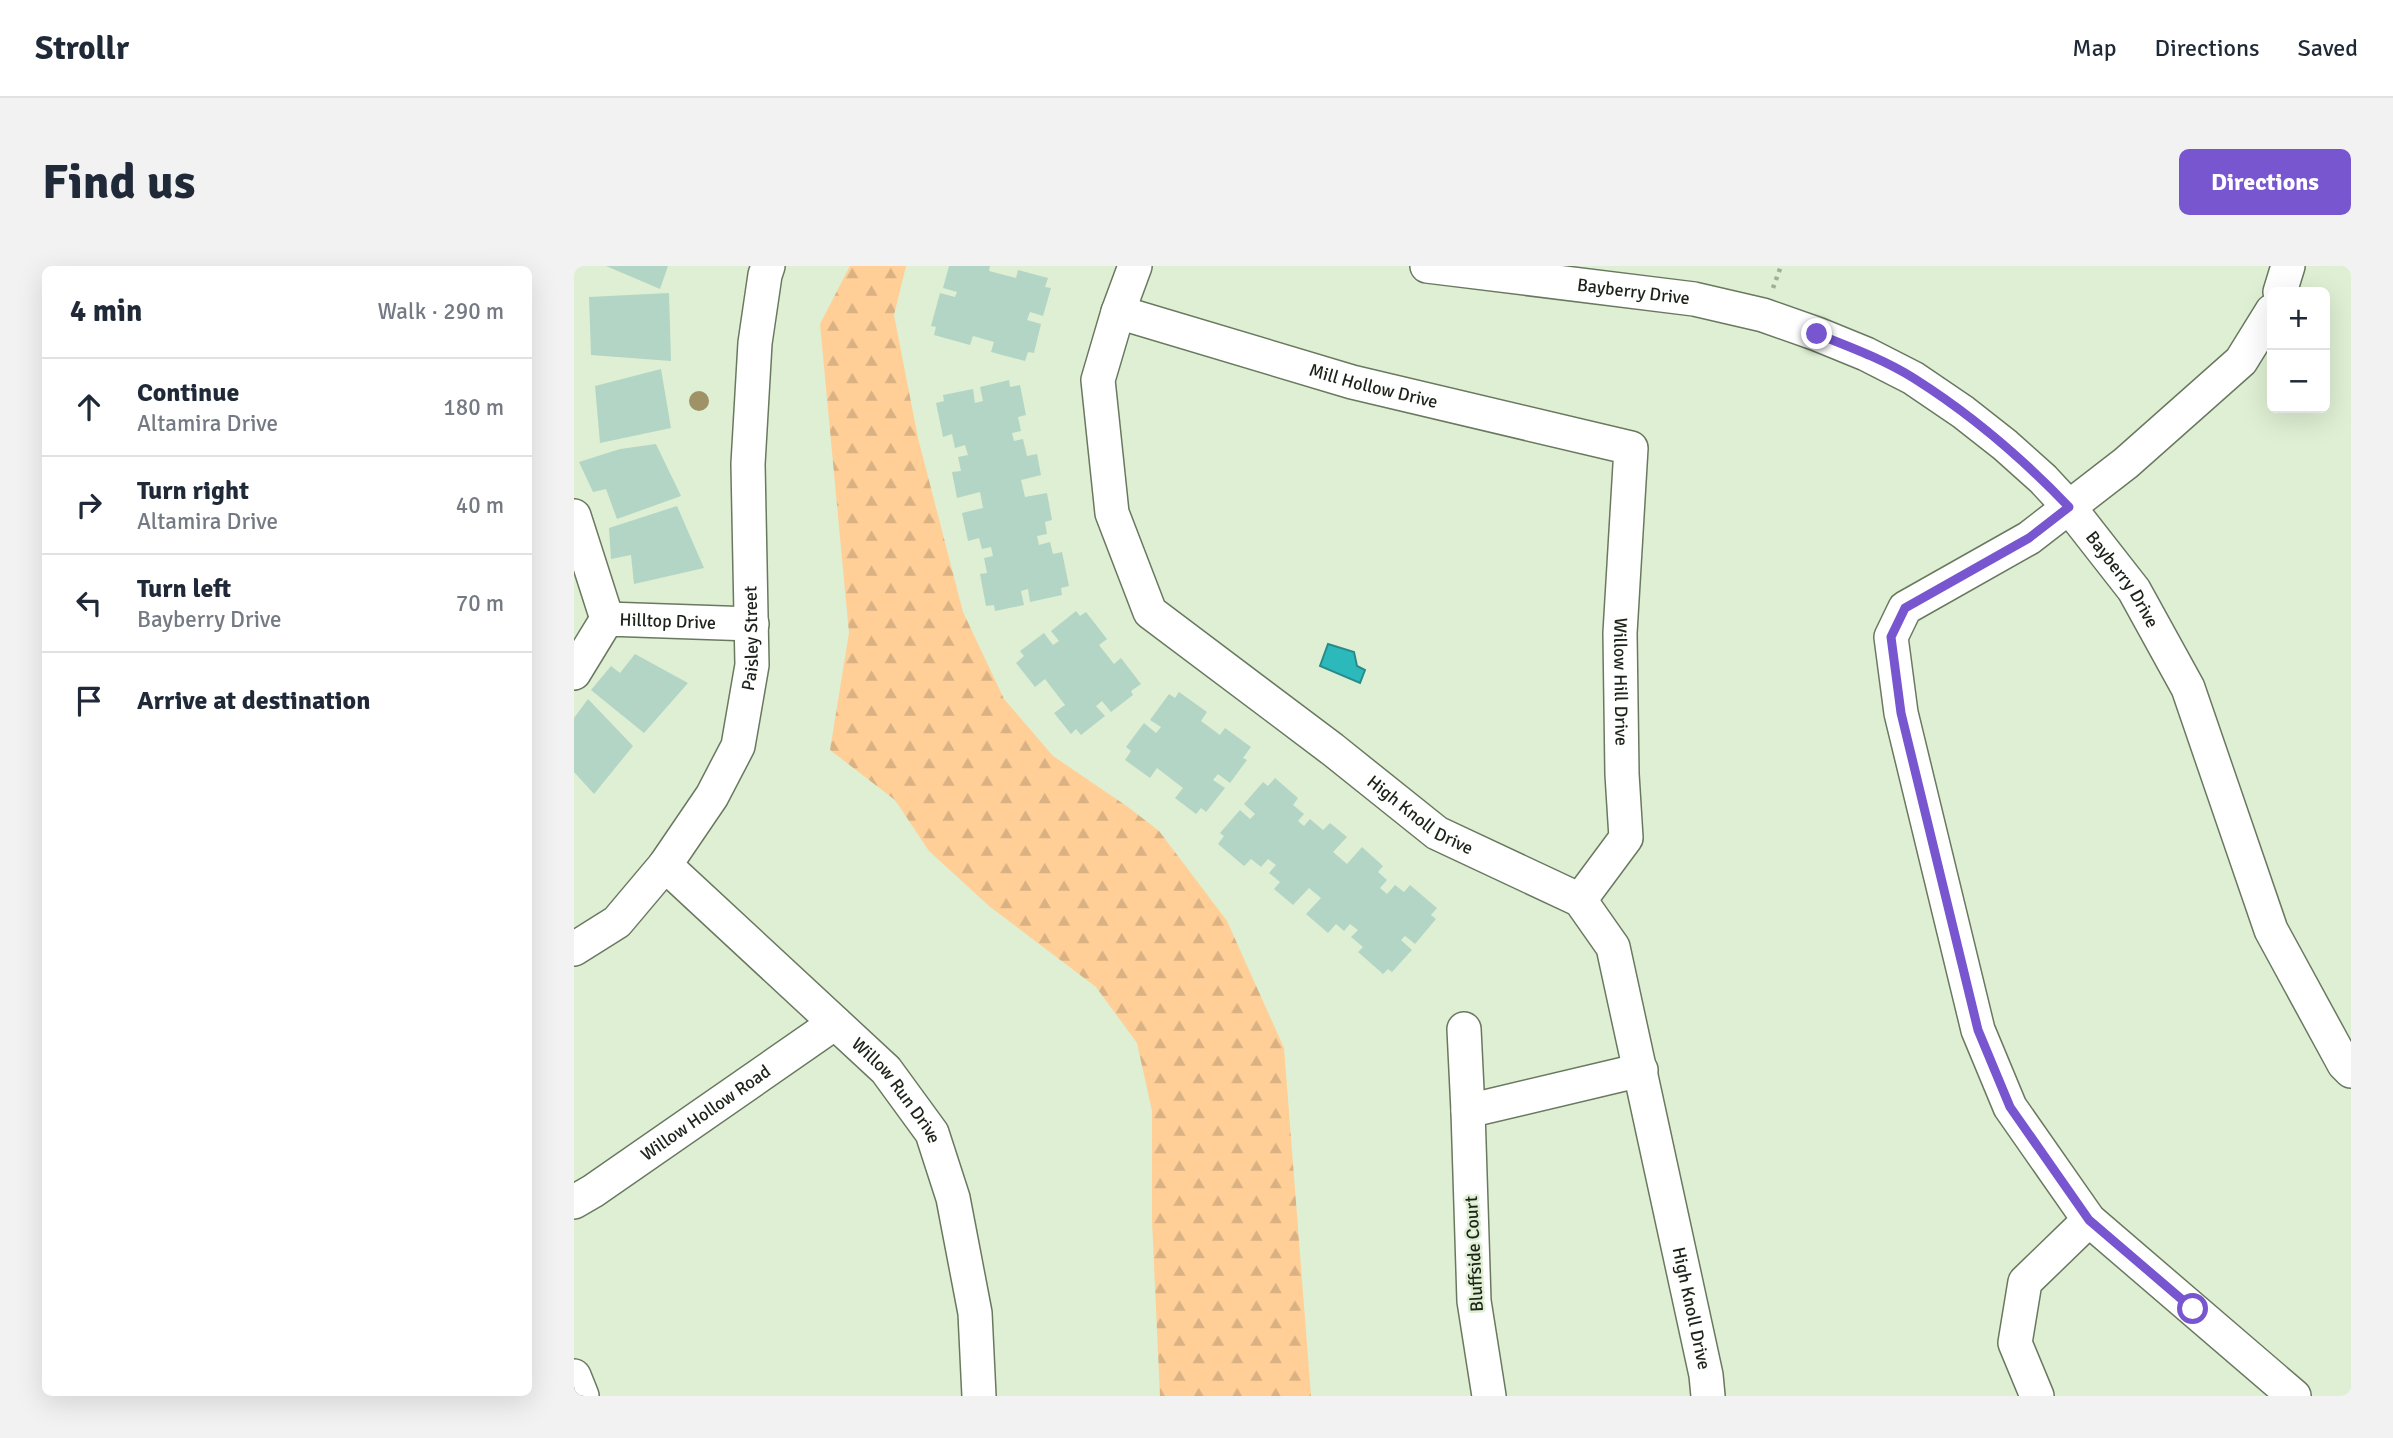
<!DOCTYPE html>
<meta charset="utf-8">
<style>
body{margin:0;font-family:Signika,sans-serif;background:#f2f2f3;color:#1f2937}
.controls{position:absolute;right:21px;top:21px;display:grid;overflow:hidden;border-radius:10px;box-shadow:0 7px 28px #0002}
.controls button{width:63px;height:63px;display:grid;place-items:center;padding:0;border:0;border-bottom:2px solid #e0e1e3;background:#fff;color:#1f2937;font:35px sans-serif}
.stop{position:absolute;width:21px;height:21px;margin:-16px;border:5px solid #7856d0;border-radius:50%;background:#fff}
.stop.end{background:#7856d0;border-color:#fff;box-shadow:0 2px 7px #0008}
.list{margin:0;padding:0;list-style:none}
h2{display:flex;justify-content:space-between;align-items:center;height:91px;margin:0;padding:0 28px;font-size:30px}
h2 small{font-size:23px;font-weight:400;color:#747a83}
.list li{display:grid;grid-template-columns:46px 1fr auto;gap:21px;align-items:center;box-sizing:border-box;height:98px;padding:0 28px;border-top:2px solid #e0e1e3}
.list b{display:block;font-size:26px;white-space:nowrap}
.list p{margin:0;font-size:23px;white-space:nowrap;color:#747a83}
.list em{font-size:23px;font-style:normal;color:#747a83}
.icon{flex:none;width:38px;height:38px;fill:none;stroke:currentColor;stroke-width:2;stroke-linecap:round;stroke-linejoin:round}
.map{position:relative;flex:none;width:1777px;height:1130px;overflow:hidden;border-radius:10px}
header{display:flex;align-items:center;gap:42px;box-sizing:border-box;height:98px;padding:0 35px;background:#fff;border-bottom:2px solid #e0e1e3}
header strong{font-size:33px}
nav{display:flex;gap:38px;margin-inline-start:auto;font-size:24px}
.intro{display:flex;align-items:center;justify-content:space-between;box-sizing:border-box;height:168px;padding:0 42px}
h1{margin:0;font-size:49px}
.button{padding:18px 32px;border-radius:10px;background:#7856d0;color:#fff;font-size:24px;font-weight:700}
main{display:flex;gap:42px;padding:0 42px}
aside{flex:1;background:#fff;border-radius:10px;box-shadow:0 7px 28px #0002}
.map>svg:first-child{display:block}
</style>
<header>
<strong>Strollr</strong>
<nav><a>Map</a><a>Directions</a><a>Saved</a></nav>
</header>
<div class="intro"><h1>Find us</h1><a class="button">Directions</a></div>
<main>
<aside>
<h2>4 min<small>Walk · 290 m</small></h2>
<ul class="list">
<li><svg class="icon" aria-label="ahead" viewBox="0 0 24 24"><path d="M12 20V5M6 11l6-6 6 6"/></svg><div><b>Continue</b><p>Altamira Drive</p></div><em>180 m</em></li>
<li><svg class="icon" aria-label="right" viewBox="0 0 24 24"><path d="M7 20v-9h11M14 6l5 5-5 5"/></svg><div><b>Turn right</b><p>Altamira Drive</p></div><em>40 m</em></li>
<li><svg class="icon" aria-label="left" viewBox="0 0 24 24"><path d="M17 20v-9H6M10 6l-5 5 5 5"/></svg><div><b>Turn left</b><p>Bayberry Drive</p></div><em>70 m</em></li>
<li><svg class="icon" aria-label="arrive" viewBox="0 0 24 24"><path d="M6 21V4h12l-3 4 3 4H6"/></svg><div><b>Arrive at destination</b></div></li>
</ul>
</aside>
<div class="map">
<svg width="1777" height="1130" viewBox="0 0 1777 1130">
<defs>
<pattern id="forest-firs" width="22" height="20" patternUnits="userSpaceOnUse" patternTransform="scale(1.75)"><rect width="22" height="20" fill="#ffcf97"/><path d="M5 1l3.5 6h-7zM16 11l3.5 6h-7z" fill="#dab182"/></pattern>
</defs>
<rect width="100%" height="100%" fill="#deefd3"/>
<!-- forest -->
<path fill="url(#forest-firs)" d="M276,0H332L320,49L344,172L389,346L430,433L479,490L554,541L585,565L653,655L710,782L737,1130H586L578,955V845L563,777L522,721L415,640L355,585L321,534L256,484L275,367L246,58Z"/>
<!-- water -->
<path fill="#2cb9bc" stroke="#288c8b" stroke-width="2" d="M754,378L780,386L783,400L791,404L786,417L746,400Z"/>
<!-- building -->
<path fill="#b3d5c5" d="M32,0H94L86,23Z
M375,0H416L415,5L442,12L444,4L474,12L471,21L477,22L469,50L456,46L453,54L467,58L460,87L454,86L451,95L417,86L420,76L399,70L396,79L360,69L362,61L357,60L366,27L381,31L383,26L369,22Z
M95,27L97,95L17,89L15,31Z
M87,103L97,162L26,177L21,120Z
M435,114L436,121L446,119L452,149L444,151L447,165L438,167L440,175L449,173L453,190L463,188L467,209L447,214L451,231L473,227L478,254L471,256L473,268L463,270L465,279L476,276L479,288L488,286L495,320L487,322L488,329L456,336L454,323L447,325L450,339L421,345L420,339L412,340L406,308L413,307L410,292L419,290L417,281L408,283L405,272L394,275L388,247L409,242L406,226L383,232L378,206L387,205L384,191L394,189L391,179L381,182L378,168L369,171L362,137L370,135L369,129L399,123L401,137L409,135L406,121Z
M82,178L107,230L43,253L32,223L19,226L5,196L46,183Z
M103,240L130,302L60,318L57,289L37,293L35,262Z
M502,345L506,350L512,346L533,373L525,379L540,398L547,392L567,418L557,425L559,429L537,446L528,435L522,440L531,450L507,469L502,463L497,468L480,447L491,439L471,413L461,421L442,397L450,390L446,385L470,367L479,379L485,375L477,365Z
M61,388L114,417L70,467L17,424L37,400L46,407Z
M605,426L633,446L627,455L646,469L651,462L677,481L669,492L673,494L656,517L644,508L639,514L651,522L632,546L627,542L622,548L601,532L609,522L583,502L576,512L551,494L557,485L552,481L570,457L582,467L587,461L576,454L595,428L601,432Z
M14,433L59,480L20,528L0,506V452Z
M701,512L724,532L719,539L730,548L724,555L730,560L736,553L749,564L756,557L773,571L759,586L773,598L788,581L809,600L804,606L813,614L806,622L813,628L821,619L830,626L836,619L863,642L857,649L862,653L841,678L831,670L827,674L838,684L818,706L814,703L809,708L784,686L789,681L777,671L784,664L776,658L770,665L762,658L754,667L732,648L747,632L735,622L719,639L700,623L706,616L695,607L702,599L694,593L687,601L677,593L670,600L644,578L650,570L646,567L666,544L676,553L681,548L670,538L689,516L694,520Z"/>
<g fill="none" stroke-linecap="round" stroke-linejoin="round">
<!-- minor casing -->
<g stroke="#697960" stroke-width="36">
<g id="minor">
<path id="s1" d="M561,0L544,46L524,114L538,247L576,346L758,483L863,567L1006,634L1039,681L1132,1109L1134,1130"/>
<path id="s2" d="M853,0L1120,33L1189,49L1243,68L1292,88L1339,112L1389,146L1431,179L1469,213L1495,241L1560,324L1614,422L1697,664L1770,798L1777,805"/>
<path d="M1706,26L1714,0"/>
<path d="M1698,45L1667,95L1552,197L1455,272L1331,342L1317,371L1327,447L1404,764L1436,841L1515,954L1720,1130"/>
<path id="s3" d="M544,46L778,116L1057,182L1046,367L1048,508L1052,572L1006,634"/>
<path d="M0,250L33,353"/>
<path id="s4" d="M0,407L33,353L178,358"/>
<path id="s5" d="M91,599L312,804L358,867L379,932L401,1047L405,1130"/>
<path id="s6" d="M0,683L43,656L91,599L138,530L164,480L178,399L174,198L181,77L191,9L194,0"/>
<path d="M890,763L894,845"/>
<path id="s7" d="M0,936L19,925L261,757"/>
<path d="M0,1110L8,1130"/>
<path d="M915,1130L900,1035L894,845L1067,804"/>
<path d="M1463,1130L1441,1077L1451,1016L1515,954"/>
</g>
</g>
<!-- path -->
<path stroke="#a1ae98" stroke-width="4.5" stroke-dasharray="3.5 5" stroke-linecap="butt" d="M1199,22L1207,0"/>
<!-- minor -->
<use href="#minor" stroke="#fff" stroke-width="33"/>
</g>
<!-- trees -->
<circle fill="#a09267" cx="125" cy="135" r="10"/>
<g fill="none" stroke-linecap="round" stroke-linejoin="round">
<!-- route -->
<path stroke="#7856d0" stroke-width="9" d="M1243,68C1276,81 1311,94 1341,113C1398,149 1449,193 1495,241L1455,272L1331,342L1317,371L1327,447L1404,764L1436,841L1515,954L1619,1043"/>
</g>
<g text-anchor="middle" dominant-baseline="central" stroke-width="5" stroke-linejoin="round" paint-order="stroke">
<!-- street labels -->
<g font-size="18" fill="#1d2319" stroke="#deefd3">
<text stroke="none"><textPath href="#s2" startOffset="208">Bayberry Drive</textPath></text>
<text stroke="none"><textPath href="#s3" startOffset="266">Mill Hollow Drive</textPath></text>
<text stroke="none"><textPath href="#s2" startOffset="796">Bayberry Drive</textPath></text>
<text stroke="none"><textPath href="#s4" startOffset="124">Hilltop Drive</textPath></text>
<text stroke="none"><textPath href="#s6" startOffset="374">Paisley Street</textPath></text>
<text stroke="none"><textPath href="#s3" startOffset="765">Willow Hill Drive</textPath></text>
<text stroke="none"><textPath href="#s1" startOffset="698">High Knoll Drive</textPath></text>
<text stroke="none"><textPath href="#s5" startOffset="324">Willow Run Drive</textPath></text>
<text stroke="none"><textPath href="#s7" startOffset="159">Willow Hollow Road</textPath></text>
<text transform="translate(900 988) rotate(-93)">Bluffside Court</text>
<text stroke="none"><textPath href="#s1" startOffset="1307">High Knoll Drive</textPath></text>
</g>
</g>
</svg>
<div class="controls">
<button>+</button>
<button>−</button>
</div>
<div class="stop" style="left:1619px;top:1043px"></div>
<div class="stop end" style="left:1243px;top:68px"></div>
</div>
</main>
